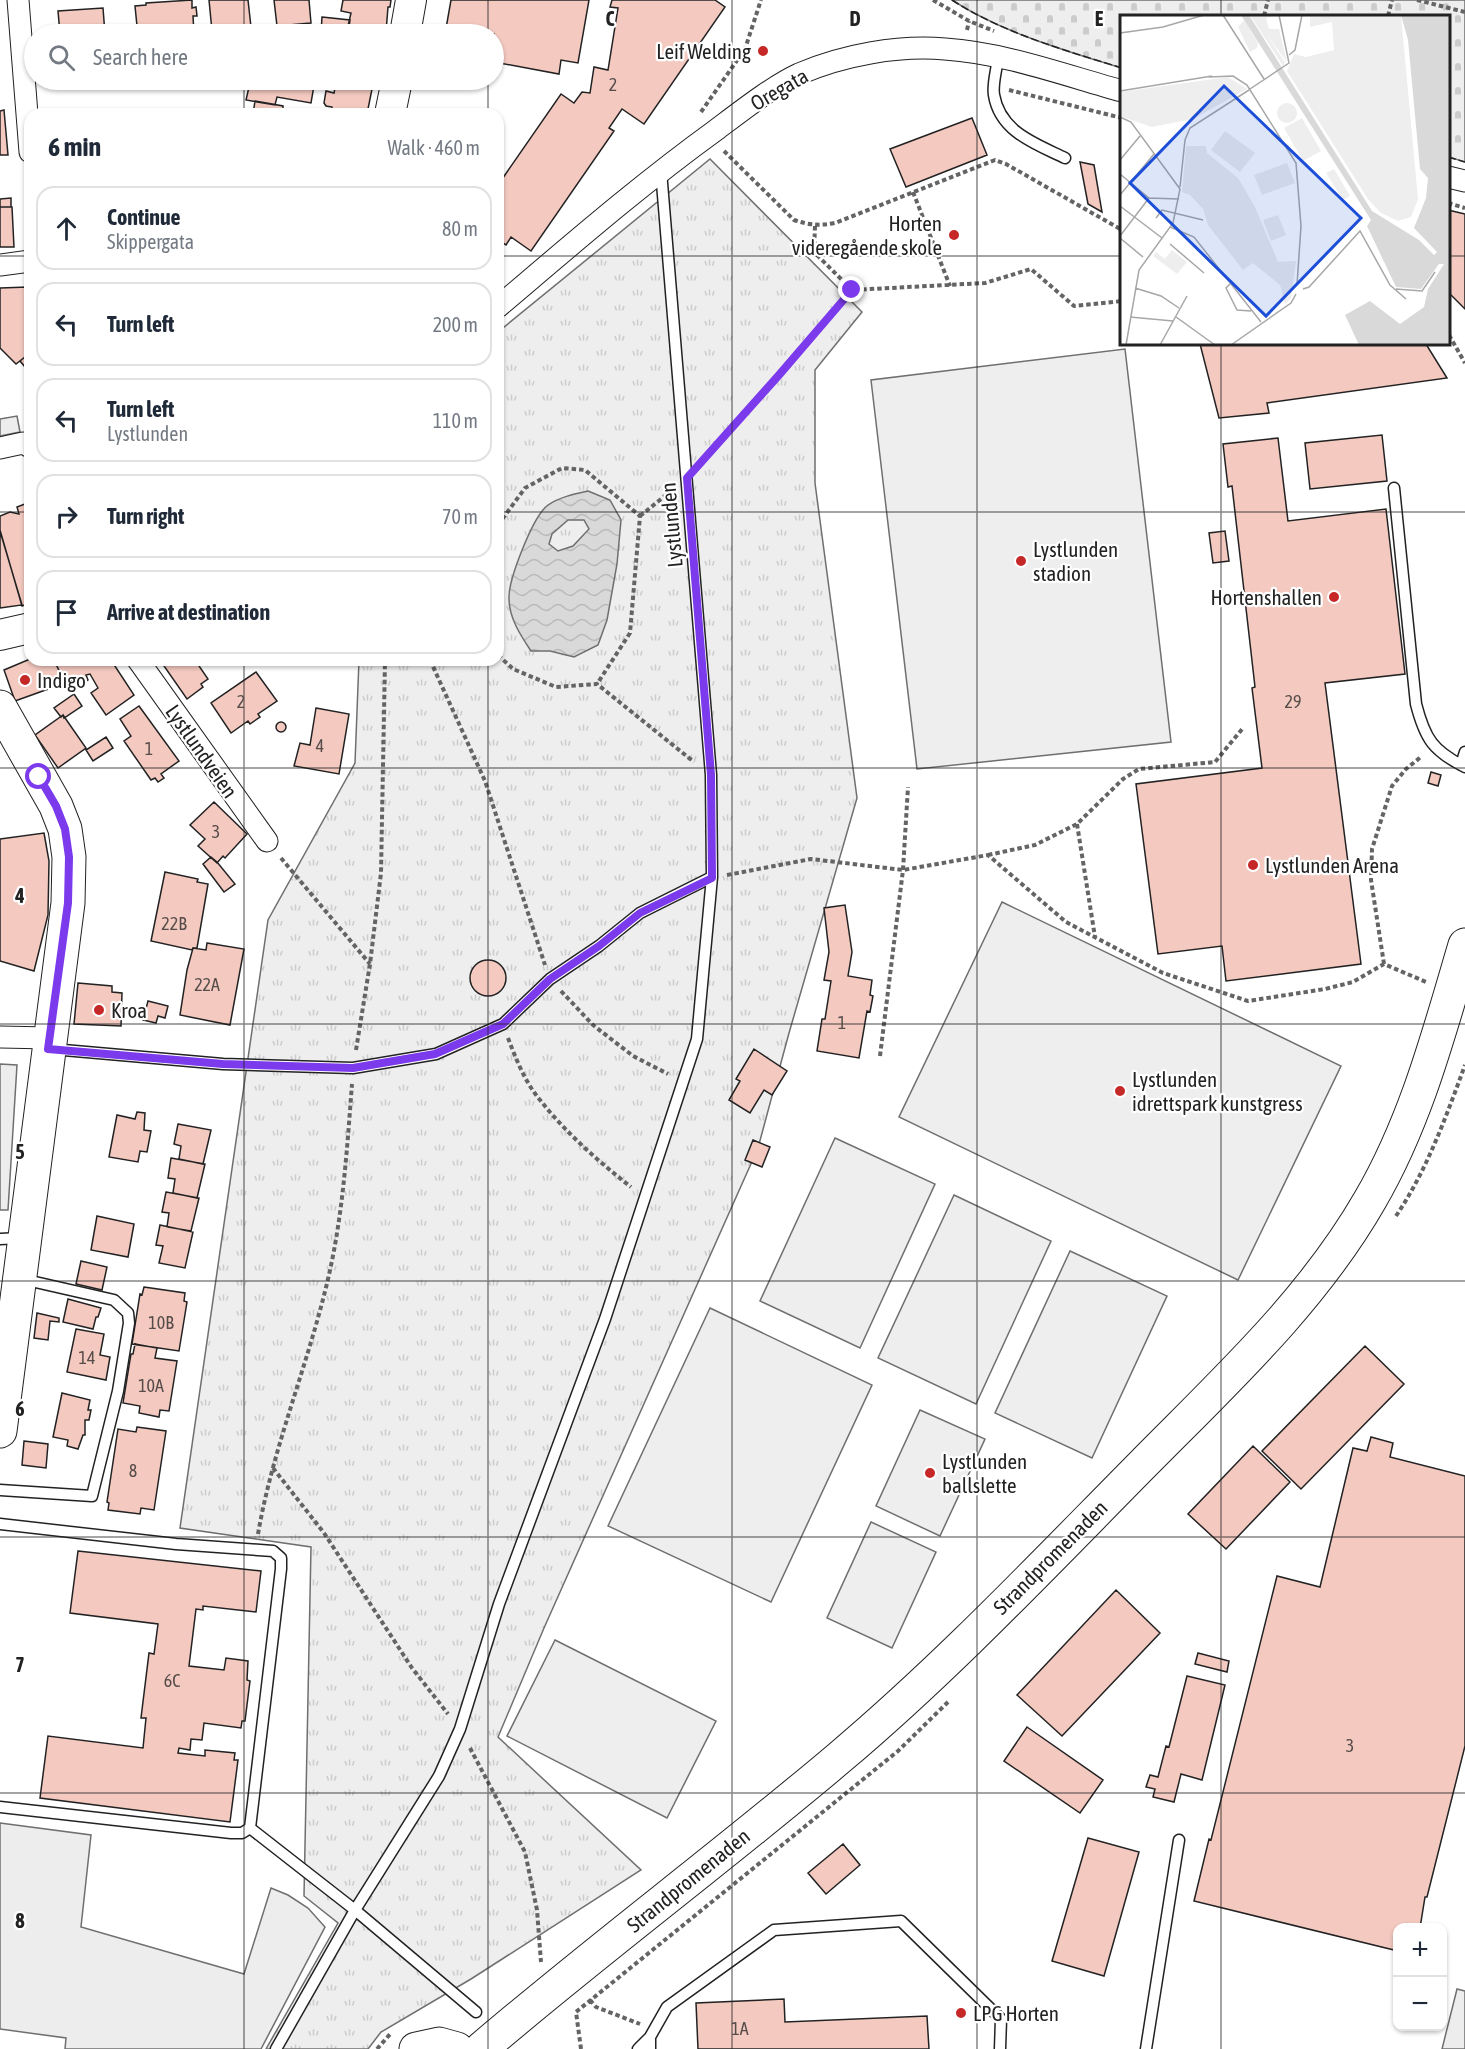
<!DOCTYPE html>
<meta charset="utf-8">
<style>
body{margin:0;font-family:"Asap Condensed",sans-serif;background:#f2f2f3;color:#1f2937}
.controls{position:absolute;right:18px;bottom:18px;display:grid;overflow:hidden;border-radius:12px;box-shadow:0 2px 4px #0004}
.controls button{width:54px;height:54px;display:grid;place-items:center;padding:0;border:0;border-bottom:2px solid #e0e1e3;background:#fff;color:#1f2937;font:30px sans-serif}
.stop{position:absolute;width:18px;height:18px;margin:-14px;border:4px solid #7c3aed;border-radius:50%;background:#fff}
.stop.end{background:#7c3aed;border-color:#fff;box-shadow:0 2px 6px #0008}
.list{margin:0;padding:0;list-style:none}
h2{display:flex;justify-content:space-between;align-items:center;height:78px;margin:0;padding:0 24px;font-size:26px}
h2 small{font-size:20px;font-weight:400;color:#747a83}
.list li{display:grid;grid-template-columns:39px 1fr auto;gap:18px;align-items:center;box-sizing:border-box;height:84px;margin:0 12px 12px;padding:0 12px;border:2px solid #e0e1e3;border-radius:18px}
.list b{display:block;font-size:22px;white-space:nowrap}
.list p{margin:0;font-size:20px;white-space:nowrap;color:#747a83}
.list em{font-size:20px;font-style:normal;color:#747a83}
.icon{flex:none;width:33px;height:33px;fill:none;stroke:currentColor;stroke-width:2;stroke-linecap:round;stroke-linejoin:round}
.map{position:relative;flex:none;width:1465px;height:2049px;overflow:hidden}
.search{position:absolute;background:#fff;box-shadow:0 2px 4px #0004;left:24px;top:24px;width:480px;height:66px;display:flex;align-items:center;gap:15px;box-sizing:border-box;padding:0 21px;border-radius:33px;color:#747a83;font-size:22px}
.panel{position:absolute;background:#fff;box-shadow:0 2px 4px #0004;left:24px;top:108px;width:480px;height:558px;border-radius:18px}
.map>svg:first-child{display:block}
</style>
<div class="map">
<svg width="1465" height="2049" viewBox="0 0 1465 2049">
<defs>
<pattern id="cemetery-stones" width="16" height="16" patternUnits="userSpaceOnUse" patternTransform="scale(1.5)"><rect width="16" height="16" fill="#eee"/><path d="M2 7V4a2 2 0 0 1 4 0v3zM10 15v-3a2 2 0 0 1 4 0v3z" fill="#ccc"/></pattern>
<pattern id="park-tufts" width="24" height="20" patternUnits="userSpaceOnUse" patternTransform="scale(1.5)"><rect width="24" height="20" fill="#eee"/><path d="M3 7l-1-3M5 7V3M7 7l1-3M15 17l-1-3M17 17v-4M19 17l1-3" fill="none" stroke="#ccc"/></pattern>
<pattern id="water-waves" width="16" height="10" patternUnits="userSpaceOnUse" patternTransform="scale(1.5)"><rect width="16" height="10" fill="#d9d9d9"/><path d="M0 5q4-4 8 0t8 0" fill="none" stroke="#bababa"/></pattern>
</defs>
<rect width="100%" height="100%" fill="#fff"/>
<!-- grass -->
<path fill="#eee" stroke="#6f6f6f" stroke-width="1.5" d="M1125,349L1171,742L917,769L871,380Z
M1002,902L1341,1066L1238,1280L899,1117Z
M835,1138L935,1184L860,1348L760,1301Z
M954,1195L1051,1241L976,1404L878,1358Z
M1070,1251L1167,1296L1092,1458L995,1413Z
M710,1308L872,1385L771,1602L608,1526Z
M920,1410L985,1439L940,1536L876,1506Z
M871,1522L936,1552L892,1648L827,1618Z
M555,1640L716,1721L667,1818L507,1736Z"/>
<!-- cemetery -->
<path fill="url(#cemetery-stones)" stroke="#6f6f6f" stroke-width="1.5" d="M952,0H1465V162L1449,157L1448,16H1122L1121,68C1064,50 1003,33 952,0Z"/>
<!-- park -->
<path fill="url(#park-tufts)" stroke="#6f6f6f" stroke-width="1.5" d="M710,159L862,312L815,370V483L857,798L789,1033L758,1148L544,1628L498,1737L641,1870L471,1979L381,2032L368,2049H266L338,1923L304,1896L311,1547L180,1528L268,920L355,763L359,660H498V332Z"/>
<!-- parking -->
<path fill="#ededed" stroke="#6f6f6f" stroke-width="1.5" d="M17,416L20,432L0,436V419Z
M0,1064L17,1065L8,1210H0Z
M0,1823L91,1835L81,1927L244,1974L271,1888L288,1895L308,1908L325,1927L261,2049H65L66,2038L0,2029Z
M1457,1989L1465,1991V2049H1442Z"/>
<!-- water -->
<path fill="url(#water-waves)" stroke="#6f6f6f" stroke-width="1.5" fill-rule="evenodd" d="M588,491L610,500L621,520L617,564L607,620L598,645L574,657L550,651H531C521,636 509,618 509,599C508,580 533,516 548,505C560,497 574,494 588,491ZM568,520H584L589,529L573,546L558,551L549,544L552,534Z"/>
<!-- building -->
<path fill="#f3c9c0" stroke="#222" stroke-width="1.5" d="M192,0V8L196,7L197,16H193L194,34H148V26H137L135,6L146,5V3Z
M209,0H248L251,27L249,28V32L238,34L237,28L212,31Z
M274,0H309L311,23L277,26Z
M343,0H391L390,7H388L386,32L377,30V33L348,26L351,13L341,11Z
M451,0H589L578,63L561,60L559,74L494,62V34H445Z
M612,0H715L725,7L644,124L622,109L609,128L614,131L531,251L511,237L506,245L498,240V185L561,94L574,103L582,92L590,93L594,67L608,70L618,8L610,7Z
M103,8L105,34H60L58,11Z
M322,17L350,20L348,34L321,33Z
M95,80H122V84L96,85Z
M260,80H315L311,103L277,97L275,105L246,100L249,87L258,89Z
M336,83L372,89L367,114H331L332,107L326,106L324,103L326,91L334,93Z
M255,101L283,106V110L288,111L287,114H253Z
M4,110L8,155H0V111Z
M972,118L987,155L906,187L890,149Z
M1080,162L1094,165L1102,212L1088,204Z
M11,198V207H0V199Z
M0,207H12L14,247H0Z
M1448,210L1465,214V309L1448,292Z
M28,287L30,289V353L16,364L0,348V288Z
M1200,344H1426L1447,378L1267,403L1269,413L1219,418Z
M30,353V373L20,361Z
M1382,435L1387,481L1310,489L1305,443Z
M1278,438L1288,521L1386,509L1405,674L1325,683L1361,964L1226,981L1222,946L1158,954L1136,784L1262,768L1252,688L1255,687L1232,486L1228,487L1223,444Z
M30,502V603L22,606L0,530V516L10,512L19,514L17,507Z
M0,531L22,605L0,608Z
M1225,531L1229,561L1213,563L1209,533Z
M30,659L54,660L65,683L15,701L4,670Z
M54,660H111L134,695L106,715L91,693L98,688L90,674L86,675L88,680L85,682L82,676L65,683Z
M173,660H183L187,665L195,660L208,679L201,684L203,687L187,699L164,666Z
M256,672L277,701L258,714L260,717L250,724L248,721L231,733L211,703Z
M74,694L82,706L64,718L63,715L61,717L54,708Z
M139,706L179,761L161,774L164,778L158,782L155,778L151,780L124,741L131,736L120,719Z
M316,708L349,714L339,774L294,766L300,743L310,745Z
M63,715L86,748L58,768L35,735Z
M276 727a5 5 0 1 1 10 0a5 5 0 1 1-10 0Z
M106,737L113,748L93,761L86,750Z
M1431,772L1441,775L1438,786L1428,783Z
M214,802L247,834L225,858L223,856L217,863L198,846L205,839L190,825Z
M44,833L49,861L48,915L34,971L0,961V839Z
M211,857L217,862L235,884L224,892L203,864Z
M165,872L198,879L197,882L208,884L197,948H193L192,950L151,941Z
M845,905L852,952L848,976L872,980L870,995L873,996L870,1012L867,1011L859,1058L817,1051L822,1019H825L831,981L824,980L829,952L824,908Z
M207,943L244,949L230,1025L180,1015L187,970L193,948L206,950Z
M470 978a18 18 0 1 1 36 0a18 18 0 1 1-36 0Z
M78,983L112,986V992L122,993L121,1026L74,1024Z
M148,1001L168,1006L165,1018L158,1016L156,1023L143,1020Z
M754,1049L787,1071L772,1095L764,1090L750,1113L729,1100L740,1081L736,1079Z
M137,1112L145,1113L144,1130L151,1131L147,1152L140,1151L138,1162L109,1157L117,1115L135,1119Z
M178,1124L211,1130L203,1164L179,1159L181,1146L174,1144Z
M753,1140L770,1147L762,1167L745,1160Z
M171,1158L205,1164L197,1198L173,1193L175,1179L168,1178Z
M166,1192L199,1198L191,1231L167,1227L169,1213L162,1212Z
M97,1216L134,1224L128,1257L91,1250Z
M160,1225L193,1232L185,1268L159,1263L163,1246L156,1245Z
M81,1261L107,1267L102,1290L76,1284Z
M144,1287L185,1293L184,1301L187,1302L179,1351L132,1344L140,1294L142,1295Z
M68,1299L101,1308L98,1317H96L93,1329L63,1322Z
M37,1313L59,1318V1322L50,1321L48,1340L34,1338Z
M76,1329L104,1334L100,1355L110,1357L106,1380L67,1372Z
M135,1344L157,1348L155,1358L177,1361L169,1411L160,1410L159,1417L139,1413L140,1406L123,1403L131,1354H133Z
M1365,1346L1404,1384L1301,1489L1262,1451Z
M62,1393L90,1400L88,1410H91L89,1420H85V1435H83L78,1449L67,1446L68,1440L53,1437Z
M137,1427L166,1431L154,1510L141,1508L140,1514L108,1510L109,1503L107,1502L118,1429L136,1432Z
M1371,1437L1393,1443L1390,1457L1465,1476V1746L1427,1897H1425L1420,1928H1398V1951L1194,1901L1209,1839L1211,1840L1277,1576L1320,1587L1353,1448L1367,1451Z
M24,1441L48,1444L46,1468L22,1465Z
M1253,1446L1290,1482L1226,1549L1188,1514Z
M78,1551L261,1571L256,1612L203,1606V1610L196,1609L189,1666L224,1670L226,1658L248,1661L247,1680L250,1681L245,1721H242L241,1728L204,1723L202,1740L191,1739L190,1750L179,1748L178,1753L205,1756V1750L235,1753L234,1760H238L230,1822L40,1798L48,1736L143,1748L146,1718H141L149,1653L154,1654L158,1624L70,1613Z
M1116,1590L1160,1633L1062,1736L1017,1695Z
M1198,1653L1229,1661L1227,1672L1195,1664Z
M1187,1676L1225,1685L1202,1780L1181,1774L1174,1802L1153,1797L1155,1789L1146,1787L1150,1775L1158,1777L1166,1746L1169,1747Z
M1027,1727L1103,1780L1080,1813L1004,1761Z
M1088,1838L1139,1852L1104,1976L1052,1961Z
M843,1844L860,1865L826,1894L808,1873Z
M784,1999L785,2022L927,2016L929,2049H698L696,2003Z"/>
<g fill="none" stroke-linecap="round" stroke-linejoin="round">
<!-- service casing -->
<g stroke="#222" stroke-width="13">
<path id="service" d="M998,57C997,69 992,84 994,95C1000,132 1036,144 1065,158
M1394,488L1416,704C1425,739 1433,751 1465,767
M1461,765L1465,752
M52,1049L223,1064L353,1068L436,1054L503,1024L550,979L599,946L640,913L712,877
M0,1239L21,1238
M0,1490L92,1496L118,1391L129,1323L128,1313L114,1300L22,1279
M0,1524L176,1544L273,1551L281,1558V1569L250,1828L242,1833H231L0,1807
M250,1828L355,1910L476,2012
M276,2049L355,1910L439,1776L460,1729L499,1604L605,1319L697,1039L712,877L711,775L661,171
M638,2049L650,2037
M650,2049V2037L667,2007L774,1930L901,1921L1001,2019L1000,2049
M1146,2049L1179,1840"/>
</g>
<!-- minor casing -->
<g stroke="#222" stroke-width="23">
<path id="minor" d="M18,0L30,152
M1448,177L1465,181
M0,265L30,261
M498,307C570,246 640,185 716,130C740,112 773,86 799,74C843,55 898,45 945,49C1005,53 1064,75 1122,91
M0,448L23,443L30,447
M138,660L267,841
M0,1037L50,1038"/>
</g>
<!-- secondary casing -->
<g stroke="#222" stroke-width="32">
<path id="secondary" d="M405,34L411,0
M390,114L397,80
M0,635L30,628"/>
</g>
<!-- primary casing -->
<g stroke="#222" stroke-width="35">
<path id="primary" d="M0,707L56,806L65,829L69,857L68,903L0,1431
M416,2049L439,2044L457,2049
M481,2049C598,1949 722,1857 839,1758C947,1667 1045,1563 1144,1463C1225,1381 1312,1301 1370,1200C1416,1121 1439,1033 1465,945"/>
</g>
<!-- path -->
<path stroke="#646464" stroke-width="4" stroke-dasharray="4.5 3" stroke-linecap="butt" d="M933,0L969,21L994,31
M1417,0L1465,12
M1264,16L1268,0
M1388,16L1392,0
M967,30L969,21
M1009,90L1122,118
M701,112L745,49L761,0
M724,151L794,220C809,225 819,226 835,223L995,160L1006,164L1122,230
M913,192L950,286
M1448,203L1465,208
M815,226L814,252L852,290L985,283L1031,269L1074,306L1122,301
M1449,335L1465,363
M702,461L779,376L852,290
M640,516L671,491
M498,525L525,488L562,468L585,470L640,516L630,633L597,684
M498,655L513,669L556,687L597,684L694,762
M430,660L485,781L545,965
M1077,824L1095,937
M988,855L1035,845L1077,824L1123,779L1139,769L1215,762L1243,728
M281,858L370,964
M727,875L811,859L903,870L988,855L1066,922L1163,973L1248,1001L1325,989L1353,982L1384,964L1426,982
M1384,964L1371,880L1372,849L1392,786L1406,769L1422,756
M561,991L593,1025L633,1056L668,1074
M508,1038C516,1059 525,1082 540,1100C566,1133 598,1161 631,1187
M356,1050L370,964L381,873L385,660
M880,1056L903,870L908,787
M1396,1216C1427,1170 1446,1117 1465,1065
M273,1468L324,1533L412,1668L448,1714
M258,1534C273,1447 308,1365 328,1279C343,1215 347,1149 352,1084
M470,1748L525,1852L537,1910L541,1962
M590,2000L596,2007L640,2024
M377,2049L391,2033
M581,2049L576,2012L898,1751L948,1702"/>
<!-- service -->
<use href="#service" stroke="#fff" stroke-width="10"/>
<!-- minor -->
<use href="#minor" stroke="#fff" stroke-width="21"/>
<!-- secondary -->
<use href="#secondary" stroke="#fff" stroke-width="30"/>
<!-- primary -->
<use href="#primary" stroke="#fff" stroke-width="33"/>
<!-- fence -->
<path stroke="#222" stroke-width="1.5" stroke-dasharray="8 3" stroke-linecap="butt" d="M952,0C1003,33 1064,50 1122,68
M1448,157L1465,162"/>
</g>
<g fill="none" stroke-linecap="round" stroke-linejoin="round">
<!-- route -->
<path stroke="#7c3aed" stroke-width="8" d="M39,777L56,806L65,829L69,857L68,903L48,1049L223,1064L353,1068L435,1054L503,1024L550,979L599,946L640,913L712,878L711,775L687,478L779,375L852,290"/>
</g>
<!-- grid -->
<path fill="none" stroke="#222" stroke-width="1.5" stroke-opacity="0.55" d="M244,0V34M488,0V34M732,0V2049M977,0V2049M1221,0V16M244,80V114M488,80V114M0,256H30M498,256H1122M1448,256H1465M1221,344V2049M0,512H30M498,512H1465M244,660V2049M488,660V2049M0,768H1465M0,1024H1465M0,1281H1465M0,1537H1465M0,1793H1465"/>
<!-- markers -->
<g fill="#c62828" stroke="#fff" stroke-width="2">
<circle cx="763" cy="51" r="6"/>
<circle cx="954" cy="235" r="6"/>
<circle cx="1021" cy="561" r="6"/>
<circle cx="1334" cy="597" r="6"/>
<circle cx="25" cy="680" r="6"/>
<circle cx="1253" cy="865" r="6"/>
<circle cx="99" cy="1010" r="6"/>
<circle cx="1120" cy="1091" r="6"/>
<circle cx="930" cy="1473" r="6"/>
<circle cx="961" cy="2013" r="6"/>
</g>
<g text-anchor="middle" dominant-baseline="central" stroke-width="4.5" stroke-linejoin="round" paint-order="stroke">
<!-- number labels -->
<g font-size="18" fill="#564c4a">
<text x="613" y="84">2</text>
<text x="241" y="701">2</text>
<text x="1293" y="701">29</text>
<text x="320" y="745">4</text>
<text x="149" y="748">1</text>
<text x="216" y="831">3</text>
<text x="174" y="923">22B</text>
<text x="207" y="984">22A</text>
<text x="842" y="1022">1</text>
<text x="161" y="1322">10B</text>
<text x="87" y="1357">14</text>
<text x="151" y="1385">10A</text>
<text x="133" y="1470">8</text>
<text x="172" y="1680">6C</text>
<text x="1350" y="1745">3</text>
<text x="740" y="2028">1A</text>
</g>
<!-- poi labels -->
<g font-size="21" fill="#222" stroke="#fff" text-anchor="start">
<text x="751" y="51" text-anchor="end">Leif Welding</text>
<text x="942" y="223" text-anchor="end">Horten<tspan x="942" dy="24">videregående skole</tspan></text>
<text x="1033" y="549">Lystlunden<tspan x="1033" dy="24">stadion</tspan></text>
<text x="1322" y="597" text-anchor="end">Hortenshallen</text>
<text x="37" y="680">Indigo</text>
<text x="1265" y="865">Lystlunden Arena</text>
<text x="111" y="1010">Kroa</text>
<text x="1132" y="1079">Lystlunden<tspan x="1132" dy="24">idrettspark kunstgress</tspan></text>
<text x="942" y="1461">Lystlunden<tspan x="942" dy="24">ballslette</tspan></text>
<text x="973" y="2013">LPG Horten</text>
</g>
<!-- street labels -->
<g font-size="21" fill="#222" stroke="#fff">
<text transform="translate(779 89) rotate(-30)">Oregata</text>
<text transform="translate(671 525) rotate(-95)">Lystlunden</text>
<text transform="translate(202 751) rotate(55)">Lystlundveien</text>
<text transform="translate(1050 1557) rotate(-45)">Strandpromenaden</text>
<text transform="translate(688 1880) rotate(-39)">Strandpromenaden</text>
</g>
</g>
<!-- overview -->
<g transform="translate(1120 15)">
<rect width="330" height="330" fill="#fff"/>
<path d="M130,0H156L146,3L149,14H159L167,47L146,19L165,47L163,51ZM124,5L138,28L137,33L130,37L118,12ZM157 98a10 10 0 1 1 20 0a10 10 0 1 1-20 0ZM182,103L201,136L183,146L164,113ZM105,116L135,138L120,157L91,135ZM167,148L175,168L142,180L134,160ZM214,154L230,181L223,185L206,158ZM158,200L166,220L151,226L143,205Z" fill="#eee"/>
<path d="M190,0H281L298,184L291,202L278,206L261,198L248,184L167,56L174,39L186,42L214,35L212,7L190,12Z" fill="#eee"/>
<path d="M108,62L127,74L73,104L32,112L0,101V77Z" fill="#eee"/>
<path d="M66,131H86L87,138L118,163L135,192L158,247L176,246L171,283L165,289L160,270L133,248L123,255L88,210L83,194L70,180L62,177ZM52,235L67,247L57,259L33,241L36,237L45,244Z" fill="#eee"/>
<path d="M121,0H129L252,196L299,225L314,240L317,237L294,213L306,183L308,163L300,154L288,25L281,0H330V330H239L225,300L250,286L280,309L304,292L308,274L324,249H319L301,274L276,272L247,211L251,205Z" fill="#d9d9d9"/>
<path fill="none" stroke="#a7a7a7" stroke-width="1.5" d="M103,0L144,64M0,18L43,12L84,0M169,40L175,35L182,0M89,62L113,61L127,70L176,148L181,211L177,270M130,74L169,48L159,0M0,76L92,61M0,102L11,107L60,174L53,208L19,255L6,330M0,145L20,121M0,159L29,183L59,184M60,172L65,125L70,113L129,75M0,180L34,139M0,191L42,223M36,203L42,195L83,205M50,212L74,222L141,307M0,221L29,183M0,223L23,242M50,229L84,258M110,269L106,273L117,295L131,296M15,273L41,281L59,293M183,274L189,272L240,216L270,270L286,284M276,274L302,276L315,257M10,302L53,306M56,302L95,330M40,330L67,281M111,330L171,288L176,279"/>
<path fill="#1d4ed8" fill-opacity="0.15" stroke="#1d4ed8" stroke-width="3" d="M104,71L241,203L146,301L10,168Z"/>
<rect width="330" height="330" fill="none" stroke="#222" stroke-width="3"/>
</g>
<g font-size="20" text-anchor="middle" font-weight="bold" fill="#222" stroke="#fff" stroke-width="4.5" stroke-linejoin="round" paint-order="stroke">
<text x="610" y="26">C</text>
<text x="855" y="26">D</text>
<text x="1099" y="26">E</text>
<text x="20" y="903">4</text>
<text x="20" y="1159">5</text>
<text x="20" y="1416">6</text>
<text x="20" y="1672">7</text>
<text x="20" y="1928">8</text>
</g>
</svg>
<div class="controls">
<button>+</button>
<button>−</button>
</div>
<div class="stop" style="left:39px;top:777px"></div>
<div class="stop end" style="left:852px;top:290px"></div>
<div class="search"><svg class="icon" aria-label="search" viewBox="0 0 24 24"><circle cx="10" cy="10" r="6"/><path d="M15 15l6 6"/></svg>Search here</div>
<section class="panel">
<h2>6 min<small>Walk · 460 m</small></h2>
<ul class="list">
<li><svg class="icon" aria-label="ahead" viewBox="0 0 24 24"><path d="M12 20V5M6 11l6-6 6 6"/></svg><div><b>Continue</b><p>Skippergata</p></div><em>80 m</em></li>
<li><svg class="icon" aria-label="left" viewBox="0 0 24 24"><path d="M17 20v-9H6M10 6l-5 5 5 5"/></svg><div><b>Turn left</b></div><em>200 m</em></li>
<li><svg class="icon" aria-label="left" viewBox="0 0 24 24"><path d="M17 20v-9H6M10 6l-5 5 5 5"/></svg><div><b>Turn left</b><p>Lystlunden</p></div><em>110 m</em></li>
<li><svg class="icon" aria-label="right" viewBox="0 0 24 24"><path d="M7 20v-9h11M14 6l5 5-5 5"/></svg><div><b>Turn right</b></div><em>70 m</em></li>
<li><svg class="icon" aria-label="arrive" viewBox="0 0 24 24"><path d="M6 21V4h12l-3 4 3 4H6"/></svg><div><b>Arrive at destination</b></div></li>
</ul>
</section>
</div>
